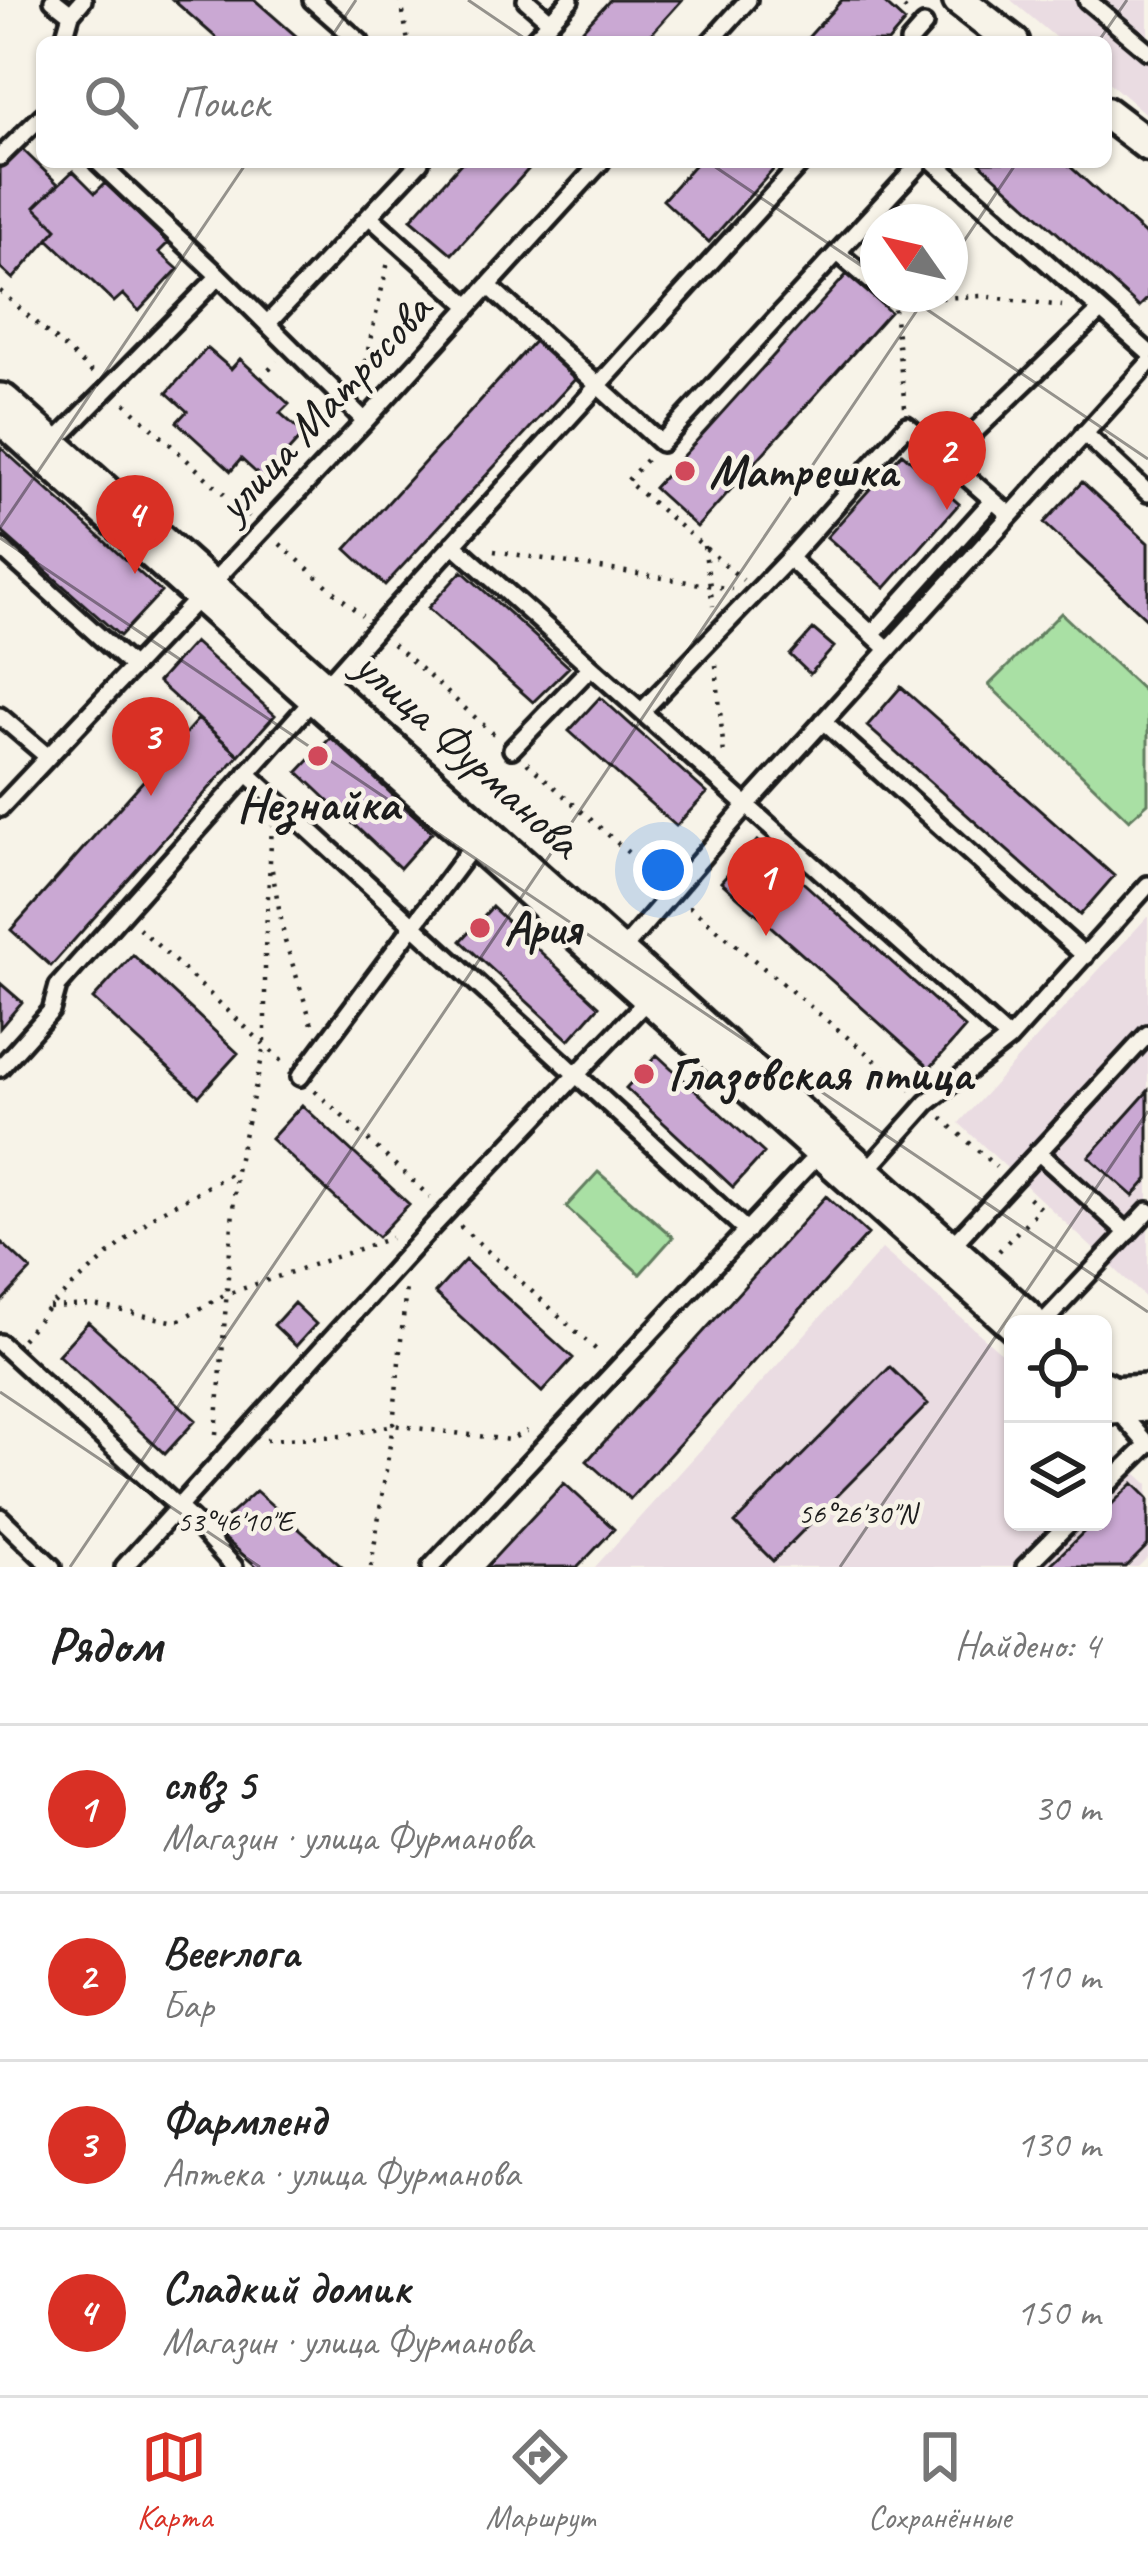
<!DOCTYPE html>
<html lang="ru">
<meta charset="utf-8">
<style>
body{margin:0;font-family:Caveat,sans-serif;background:#f6f6f6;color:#222}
.controls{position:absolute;right:36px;bottom:36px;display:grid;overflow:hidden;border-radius:18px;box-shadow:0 3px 9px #0004}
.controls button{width:108px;height:108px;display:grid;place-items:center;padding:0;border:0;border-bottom:3px solid #e0e0e0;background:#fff;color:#222;font:60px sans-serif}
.compass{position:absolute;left:860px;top:204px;width:108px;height:108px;border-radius:50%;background:#fff;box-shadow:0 3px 9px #0004;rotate:304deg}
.you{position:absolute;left:663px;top:870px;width:42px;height:42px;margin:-30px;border:9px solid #fff;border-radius:50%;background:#1a73e8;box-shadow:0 0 0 18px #1a73e833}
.badge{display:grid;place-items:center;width:78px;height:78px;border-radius:50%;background:#d93025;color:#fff;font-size:39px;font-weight:700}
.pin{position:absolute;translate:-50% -99px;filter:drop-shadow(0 3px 6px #0008)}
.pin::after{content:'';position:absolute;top:63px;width:42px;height:36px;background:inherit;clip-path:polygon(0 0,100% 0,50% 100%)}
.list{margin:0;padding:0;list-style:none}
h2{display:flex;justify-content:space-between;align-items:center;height:156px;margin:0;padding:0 48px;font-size:51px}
h2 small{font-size:39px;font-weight:400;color:#767676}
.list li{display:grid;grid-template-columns:78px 1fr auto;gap:36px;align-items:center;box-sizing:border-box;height:168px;padding:0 48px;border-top:3px solid #e0e0e0}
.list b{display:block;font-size:45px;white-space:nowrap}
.list p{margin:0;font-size:39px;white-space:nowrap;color:#767676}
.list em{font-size:39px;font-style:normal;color:#767676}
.icon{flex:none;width:66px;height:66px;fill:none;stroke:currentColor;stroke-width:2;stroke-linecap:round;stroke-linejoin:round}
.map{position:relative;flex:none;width:1148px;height:1567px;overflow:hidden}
.search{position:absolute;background:#fff;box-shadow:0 3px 9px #0004;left:36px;right:36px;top:36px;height:132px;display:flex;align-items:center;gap:30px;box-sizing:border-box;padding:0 42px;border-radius:18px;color:#767676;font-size:45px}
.sheet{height:828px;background:#fff}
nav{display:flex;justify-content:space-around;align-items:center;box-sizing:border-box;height:168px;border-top:3px solid #e0e0e0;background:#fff;font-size:33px;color:#767676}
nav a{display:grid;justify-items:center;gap:6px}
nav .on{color:#d93025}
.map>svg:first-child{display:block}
</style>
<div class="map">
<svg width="1148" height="1567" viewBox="0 0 1148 1567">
<rect width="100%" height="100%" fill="#f7f3e8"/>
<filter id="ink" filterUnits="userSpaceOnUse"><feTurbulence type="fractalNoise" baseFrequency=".00833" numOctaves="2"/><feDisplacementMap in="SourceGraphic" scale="24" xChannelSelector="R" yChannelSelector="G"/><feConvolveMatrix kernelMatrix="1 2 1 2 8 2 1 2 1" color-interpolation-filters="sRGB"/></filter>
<g filter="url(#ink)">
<!-- built -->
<path fill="#eadce2" d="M1011,0H1148V116L1106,80V42H1061Z
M1148,916V1300L959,1123Z
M882,1249L1013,1363V1522H1103V1442L1148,1484V1557L1138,1567H595Z"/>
<!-- green -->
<path fill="#a9e0a4" stroke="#627e60" stroke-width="3" d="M1061,613L1148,695V803L1129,820L989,685Z
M598,1172L673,1237L640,1274L566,1207Z"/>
<!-- building -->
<path fill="#caa8d3" stroke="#1c1c1c" stroke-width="3" d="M173,0H255L303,42H221Z
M610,0H682L644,42H571Z
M842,0H881L905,22L888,42H804Z
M21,148L58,184L35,207L57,229L13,279L0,267V168Z
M462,162H535L452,254L411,219Z
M697,162H780L709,242L663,200Z
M979,162H1065L1148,237V298L1139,307Z
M73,171L95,193L105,183L168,243L159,252L178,269L139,311L123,294L114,302L48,239L57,229L35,207Z
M847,274L890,312L697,527L654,488Z
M538,337L578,376L385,585L346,549Z
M207,348L231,369L240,359L289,404L280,413L304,434L263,479L241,459L231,471L177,422L187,411L167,393Z
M0,447L161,592L120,636L0,530Z
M902,453L959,504L885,588L827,537Z
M1082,482L1148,543V620L1044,523Z
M462,571L569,667L533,702L428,608Z
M813,629L834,647L810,674L790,655Z
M194,642L275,715L239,755L158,682Z
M901,687L1114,876L1080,915L867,726Z
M600,697L707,793L676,826L569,731Z
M198,719L239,755L51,966L11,930Z
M331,737L432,832L400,868L298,772Z
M757,841L965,1028L930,1068L721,882Z
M492,907L599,1006L569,1040L461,941Z
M133,955L238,1053L199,1096L93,999Z
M0,983L22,1002L0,1028Z
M657,1055L764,1153L733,1187L626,1088Z
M1148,1091V1179L1133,1196L1089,1157Z
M302,1105L409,1204L378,1237L271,1139Z
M826,1196L868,1234L630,1499L587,1461Z
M0,1241L31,1270L0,1303Z
M465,1260L573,1358L542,1392L435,1293Z
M294,1303L316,1324L296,1346L274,1325Z
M88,1322L196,1420L165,1454L58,1355Z
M890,1367L928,1404L773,1561L735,1523Z
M564,1483L614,1529L578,1567H486Z
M1133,1483L1148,1498V1545L1126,1567H1048L1094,1522H1103V1513Z
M256,1491L342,1567H257L214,1529Z"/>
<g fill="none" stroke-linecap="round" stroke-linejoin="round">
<!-- service casing -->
<g stroke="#1c1c1c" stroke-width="24">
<path id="service" d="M53,0L71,14
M312,0L360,42
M526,0L550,21
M1087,0L1148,51
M63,42L71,14L83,0
M531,42L570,0
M710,42L748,0
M909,42L924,25
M0,157L42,116
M934,162L1148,352
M369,216L469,306
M838,253L878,287
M219,276L365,421
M489,286L661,443L921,162
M267,324L420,162
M1084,433L1148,493
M51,446L219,276L98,162
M946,459L1100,311
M453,544L1009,1039
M0,547L132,666
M789,558L907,425L1010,515
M872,634L993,500
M642,711L789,558L888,649
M0,716L48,757
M823,721L1085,956
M512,749L591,667
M247,773L747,1231
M0,808L365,421L601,162
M617,956L748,804L1148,364
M0,1068L51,1011L58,986L376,629L802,162
M300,1077L478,839
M1038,1152L1128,1233
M863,1175L927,1103L1009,1039L1148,885
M947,1251L1148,1034
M1042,1324L1148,1211
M0,1343L192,1520L234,1567
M1115,1407L1148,1445
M1103,1489L1148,1445
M0,1517L52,1567
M124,1567L431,1228L651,996
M431,1567L823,1149
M1025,1567L1070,1522"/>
</g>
<!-- minor casing -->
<g stroke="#1c1c1c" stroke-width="39">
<path id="minor" d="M959,0L1013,42
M1106,113L1148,145"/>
</g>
<!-- secondary casing -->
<g stroke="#1c1c1c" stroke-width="54">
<path id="secondary" d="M0,407L1024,1324
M1103,1395L1109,1400L1148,1398"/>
</g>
<!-- path -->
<path stroke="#1c1c1c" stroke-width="4.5" stroke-dasharray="3 9" stroke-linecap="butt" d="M401,0L408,42
M895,0L906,10
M0,291L95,375
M261,379L277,361
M360,385L388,262
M125,403L249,517
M905,407L893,300L982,296L1062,306
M646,460L627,481L743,580
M280,544L362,616
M704,546L713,606
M494,551L732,589
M393,644L496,736
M716,665L724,755
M527,763L658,879
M272,870L285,941L313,1027
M689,906L911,1090
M139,928L284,1063
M315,1091L430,1197
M942,1118L996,1167
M460,1226L602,1355
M999,1251L1040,1208L1026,1195
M49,1307L94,1305L176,1322L224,1295L391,1238
M22,1339L49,1307L153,1216L236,1171
M216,1434L236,1171L265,1045V949L272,826
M266,1440L342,1436L393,1425L509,1440L527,1431
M371,1567L393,1425L406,1287"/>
<!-- service -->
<use href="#service" stroke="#f7f3e8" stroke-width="15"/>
<!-- minor -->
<use href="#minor" stroke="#f7f3e8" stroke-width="30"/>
<!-- secondary -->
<use href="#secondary" stroke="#f7f3e8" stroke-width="45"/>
</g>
</g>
<!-- ticks -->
<path fill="none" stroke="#1c1c1c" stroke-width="3" stroke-opacity="0.45" d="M468,0L530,42M328,42L356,0M1098,42L1127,0M708,162L878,277M950,262L1017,162M904,294L1148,459M0,528L247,162M0,538L1148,1312M0,1392L260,1567M70,1567L928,294M840,1567L1148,1111"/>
<!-- markers -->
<g fill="#d1495b" stroke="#f7f3e8" stroke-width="4.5">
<circle cx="685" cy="471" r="12"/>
<circle cx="318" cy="756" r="12"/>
<circle cx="480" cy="928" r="12"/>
<circle cx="644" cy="1074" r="12"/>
</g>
<g text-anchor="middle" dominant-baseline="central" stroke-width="9" stroke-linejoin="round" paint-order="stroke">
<!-- street labels -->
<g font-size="48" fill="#1c1c1c" stroke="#f7f3e8">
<text transform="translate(323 407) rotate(-47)">улица Матросова</text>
<text transform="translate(468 753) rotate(42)">улица Фурманова</text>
</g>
<!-- poi labels -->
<g font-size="48" font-weight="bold" fill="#1c1c1c" stroke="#f7f3e8" text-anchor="start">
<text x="709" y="471">Матрешка</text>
<text x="318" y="804" text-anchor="middle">Незнайка</text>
<text x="504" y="928">Ария</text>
<text x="668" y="1074">Глазовская птица</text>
</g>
</g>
<g font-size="30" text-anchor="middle" fill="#1c1c1c" stroke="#f7f3e8" stroke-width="9" stroke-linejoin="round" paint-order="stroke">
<text x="857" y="1523">56°26'30"N</text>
<text x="235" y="1531">53°46'10"E</text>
</g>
</svg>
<div class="controls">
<button><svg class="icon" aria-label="locate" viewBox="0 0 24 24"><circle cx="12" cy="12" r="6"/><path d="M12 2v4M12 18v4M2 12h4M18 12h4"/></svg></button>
<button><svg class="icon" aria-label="layers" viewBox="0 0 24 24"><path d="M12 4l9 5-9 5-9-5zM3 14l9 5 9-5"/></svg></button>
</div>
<svg class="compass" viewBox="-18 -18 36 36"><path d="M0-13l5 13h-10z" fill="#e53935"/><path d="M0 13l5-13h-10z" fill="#767676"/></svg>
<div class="you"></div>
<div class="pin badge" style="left:766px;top:936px">1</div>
<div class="pin badge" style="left:947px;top:510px">2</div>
<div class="pin badge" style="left:151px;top:796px">3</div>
<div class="pin badge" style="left:135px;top:574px">4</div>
<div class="search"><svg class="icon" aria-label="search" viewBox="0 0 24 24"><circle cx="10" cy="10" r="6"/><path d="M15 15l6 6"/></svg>Поиск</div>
</div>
<section class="sheet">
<h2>Рядом<small>Найдено: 4</small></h2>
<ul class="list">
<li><span class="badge">1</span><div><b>слвз 5</b><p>Магазин · улица Фурманова</p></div><em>30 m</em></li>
<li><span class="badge">2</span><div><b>Beerлога</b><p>Бар</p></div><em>110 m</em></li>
<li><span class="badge">3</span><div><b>Фармленд</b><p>Аптека · улица Фурманова</p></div><em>130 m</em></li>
<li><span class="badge">4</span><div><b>Сладкий домик</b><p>Магазин · улица Фурманова</p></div><em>150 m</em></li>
</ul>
</section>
<nav>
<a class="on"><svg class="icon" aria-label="map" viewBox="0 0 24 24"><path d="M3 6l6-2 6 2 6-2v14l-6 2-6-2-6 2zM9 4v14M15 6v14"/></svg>Карта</a>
<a><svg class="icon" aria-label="directions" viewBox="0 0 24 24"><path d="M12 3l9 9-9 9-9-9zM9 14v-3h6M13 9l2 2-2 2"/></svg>Маршрут</a>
<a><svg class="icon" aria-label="saved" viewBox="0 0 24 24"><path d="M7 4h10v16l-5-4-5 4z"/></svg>Сохранённые</a>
</nav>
